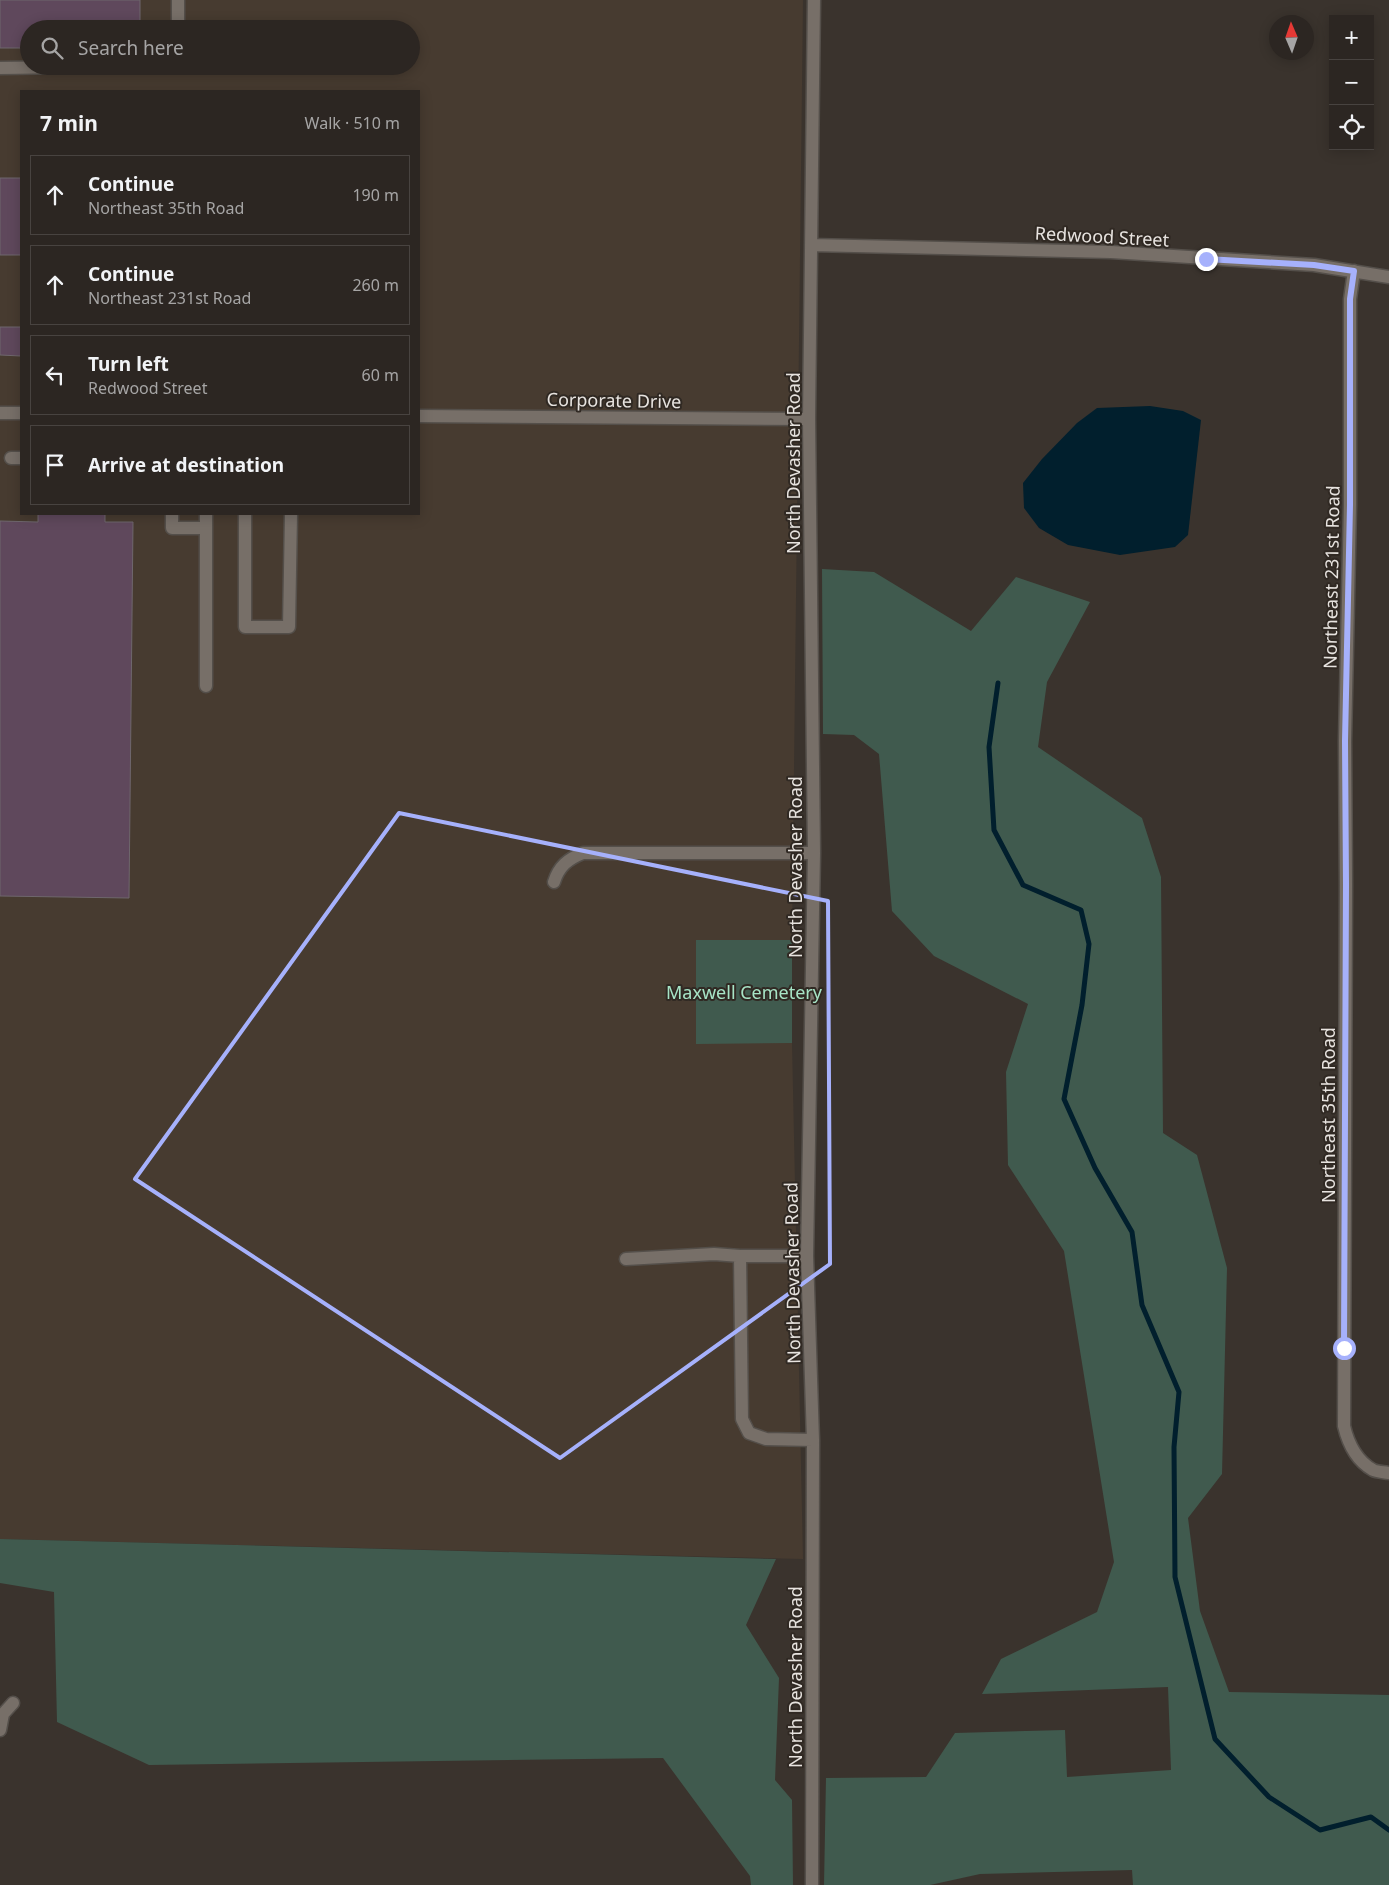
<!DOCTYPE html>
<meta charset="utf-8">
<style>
body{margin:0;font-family:"Noto Sans",sans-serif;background:#38322f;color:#f1f3f6}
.controls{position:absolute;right:15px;top:15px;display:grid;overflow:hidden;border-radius:0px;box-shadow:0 2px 12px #0003}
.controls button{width:45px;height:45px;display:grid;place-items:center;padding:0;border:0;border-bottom:1px solid #484340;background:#2c2622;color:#f1f3f6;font:25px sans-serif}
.compass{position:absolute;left:1269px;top:15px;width:45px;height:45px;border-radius:50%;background:#2c2622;box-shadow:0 2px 12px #0003;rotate:358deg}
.stop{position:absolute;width:15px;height:15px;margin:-11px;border:4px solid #a6b1fc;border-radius:50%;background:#fff}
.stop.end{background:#a6b1fc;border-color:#fff;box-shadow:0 1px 5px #0008}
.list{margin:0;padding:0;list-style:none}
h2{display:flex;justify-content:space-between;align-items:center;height:65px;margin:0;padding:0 20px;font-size:21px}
h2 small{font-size:16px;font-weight:400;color:#a6a5a5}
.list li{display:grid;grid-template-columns:32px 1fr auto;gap:15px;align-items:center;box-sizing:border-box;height:80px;margin:0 10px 10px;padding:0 10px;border:1px solid #484340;border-radius:0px}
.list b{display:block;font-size:19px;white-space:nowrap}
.list p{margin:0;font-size:16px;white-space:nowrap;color:#a6a5a5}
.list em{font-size:16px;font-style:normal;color:#a6a5a5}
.icon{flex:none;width:28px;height:28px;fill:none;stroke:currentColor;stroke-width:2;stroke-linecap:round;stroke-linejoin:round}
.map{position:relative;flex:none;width:1389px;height:1885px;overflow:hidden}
.search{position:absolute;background:#2c2622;box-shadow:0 2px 12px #0003;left:20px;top:20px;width:400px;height:55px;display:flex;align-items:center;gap:12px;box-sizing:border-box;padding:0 18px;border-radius:28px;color:#a6a5a5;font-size:19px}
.panel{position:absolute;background:#2c2622;box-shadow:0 2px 12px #0003;left:20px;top:90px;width:400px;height:425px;border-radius:0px}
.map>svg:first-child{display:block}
</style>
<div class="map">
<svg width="1389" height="1885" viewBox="0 0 1389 1885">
<rect width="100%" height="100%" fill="#3a332d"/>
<!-- built -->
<path fill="#473b30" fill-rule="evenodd" d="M0,0H803L792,940H696V1043H792L803,1559L0,1539ZM29,29H411V66H29ZM21,91H419V514H21Z"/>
<!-- green -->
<path fill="#405a4e" d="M822,569L874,572L971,631L1016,577L1090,602L1047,682L1038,747L1142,818L1161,877L1163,1133L1197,1155L1227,1268L1222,1474L1188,1518L1200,1611L1229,1692L1389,1695V1885H1133L1132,1870L980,1874L930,1885H824L826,1778L926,1777L955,1733L1065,1730L1067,1777L1171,1770L1168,1687L982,1694L1001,1659L1097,1612L1114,1562L1064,1251L1008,1165L1006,1072L1028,1004L934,956L892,911L879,754L854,735L823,734Z
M696,940H792V1043L696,1044Z
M0,1539L776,1559L746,1625L779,1678L775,1780L792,1800L793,1885H751L750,1876L663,1758L149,1765L57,1722L54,1592L0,1583Z"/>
<!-- water -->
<path fill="#011f2d" d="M1150,406L1183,411L1201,420L1188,535L1175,547L1120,555L1068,545L1039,528L1024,508L1023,483L1042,459L1077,423L1097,408Z"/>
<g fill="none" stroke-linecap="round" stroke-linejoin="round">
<!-- stream -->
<path stroke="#011f2d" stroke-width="5" d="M998,683L989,747L994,830L1023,885L1081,910L1089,944L1082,1005L1064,1099L1095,1168L1132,1232L1142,1305L1179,1392L1174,1447L1175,1577L1215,1739L1269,1797L1320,1830L1371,1817L1389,1830"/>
</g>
<!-- building -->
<path fill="#5f485c" stroke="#6f676d" d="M0,0H140V29H29V48H0Z
M0,178H21V255H0Z
M0,327H21V356L0,355Z
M38,514H105V522H133L129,898L0,896V521L38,522Z"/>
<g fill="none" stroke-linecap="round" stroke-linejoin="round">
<!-- minor casing -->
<g stroke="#544f4a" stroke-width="15">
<path id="minor" d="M178,0V29
M0,68L148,66
M811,245L1111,252L1314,265L1389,277
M1354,271L1350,299V505L1345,741L1346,884L1344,1426C1348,1443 1357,1461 1373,1470C1377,1472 1384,1472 1389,1473
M0,413H21
M419,416L809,419
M11,458H21
M172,514V528H206
M245,514V627H289L291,514
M206,686V514
M554,882C559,866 568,859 583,853H814
M807,1256H740L742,1419L749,1433L766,1439L813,1440
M626,1259L714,1254L740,1256
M0,1730L3,1714L13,1703
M812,1885L813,1440L807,1256L814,853L809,419L814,0"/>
</g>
<!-- minor -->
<use href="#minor" stroke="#776f68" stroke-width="12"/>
</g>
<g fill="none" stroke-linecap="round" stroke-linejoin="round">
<!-- route -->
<path stroke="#a6b1fc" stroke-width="6" d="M1206,259L1314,265L1354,271L1350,299V505L1345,741L1346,884L1344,1348"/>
</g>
<!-- marked area -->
<path fill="none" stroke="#a6b1fc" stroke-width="4" stroke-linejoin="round" d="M399,813L828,901L830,1264L560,1458L135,1179Z"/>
<g text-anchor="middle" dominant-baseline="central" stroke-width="4" stroke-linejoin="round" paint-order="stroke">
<!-- street labels -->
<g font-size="18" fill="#e7e3df" stroke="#302923">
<text transform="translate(1102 236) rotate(3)">Redwood Street</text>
<text transform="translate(614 400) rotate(1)">Corporate Drive</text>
<text transform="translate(793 463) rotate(-90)">North Devasher Road</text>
<text transform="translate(1331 577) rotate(-89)">Northeast 231st Road</text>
<text transform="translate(795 867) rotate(-90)">North Devasher Road</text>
<text transform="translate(1328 1115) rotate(-90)">Northeast 35th Road</text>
<text transform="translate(792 1273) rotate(-91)">North Devasher Road</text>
<text transform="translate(795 1677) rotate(-90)">North Devasher Road</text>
</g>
<!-- park labels -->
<g font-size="18" fill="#a7e4c6" stroke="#302923">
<text x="744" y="992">Maxwell Cemetery</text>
</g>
</g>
</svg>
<div class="controls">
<button>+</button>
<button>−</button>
<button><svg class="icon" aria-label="locate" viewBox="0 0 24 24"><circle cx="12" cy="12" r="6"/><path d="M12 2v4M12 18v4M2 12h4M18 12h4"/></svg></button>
</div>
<svg class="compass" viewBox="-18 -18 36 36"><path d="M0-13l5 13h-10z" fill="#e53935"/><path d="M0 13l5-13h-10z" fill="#a6a5a5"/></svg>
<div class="stop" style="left:1344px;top:1348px"></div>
<div class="stop end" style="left:1206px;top:259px"></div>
<div class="search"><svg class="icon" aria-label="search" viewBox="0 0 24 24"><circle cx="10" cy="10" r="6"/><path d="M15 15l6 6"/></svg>Search here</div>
<section class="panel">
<h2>7 min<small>Walk · 510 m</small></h2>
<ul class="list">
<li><svg class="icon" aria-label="ahead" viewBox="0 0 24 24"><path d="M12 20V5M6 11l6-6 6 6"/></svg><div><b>Continue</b><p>Northeast 35th Road</p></div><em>190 m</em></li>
<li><svg class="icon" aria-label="ahead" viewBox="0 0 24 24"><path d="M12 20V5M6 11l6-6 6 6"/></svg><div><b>Continue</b><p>Northeast 231st Road</p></div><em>260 m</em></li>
<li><svg class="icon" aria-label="left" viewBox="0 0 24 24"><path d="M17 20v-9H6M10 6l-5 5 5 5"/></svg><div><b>Turn left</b><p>Redwood Street</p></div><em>60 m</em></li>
<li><svg class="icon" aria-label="arrive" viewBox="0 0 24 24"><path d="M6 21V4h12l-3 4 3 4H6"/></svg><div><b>Arrive at destination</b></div></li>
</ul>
</section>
</div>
